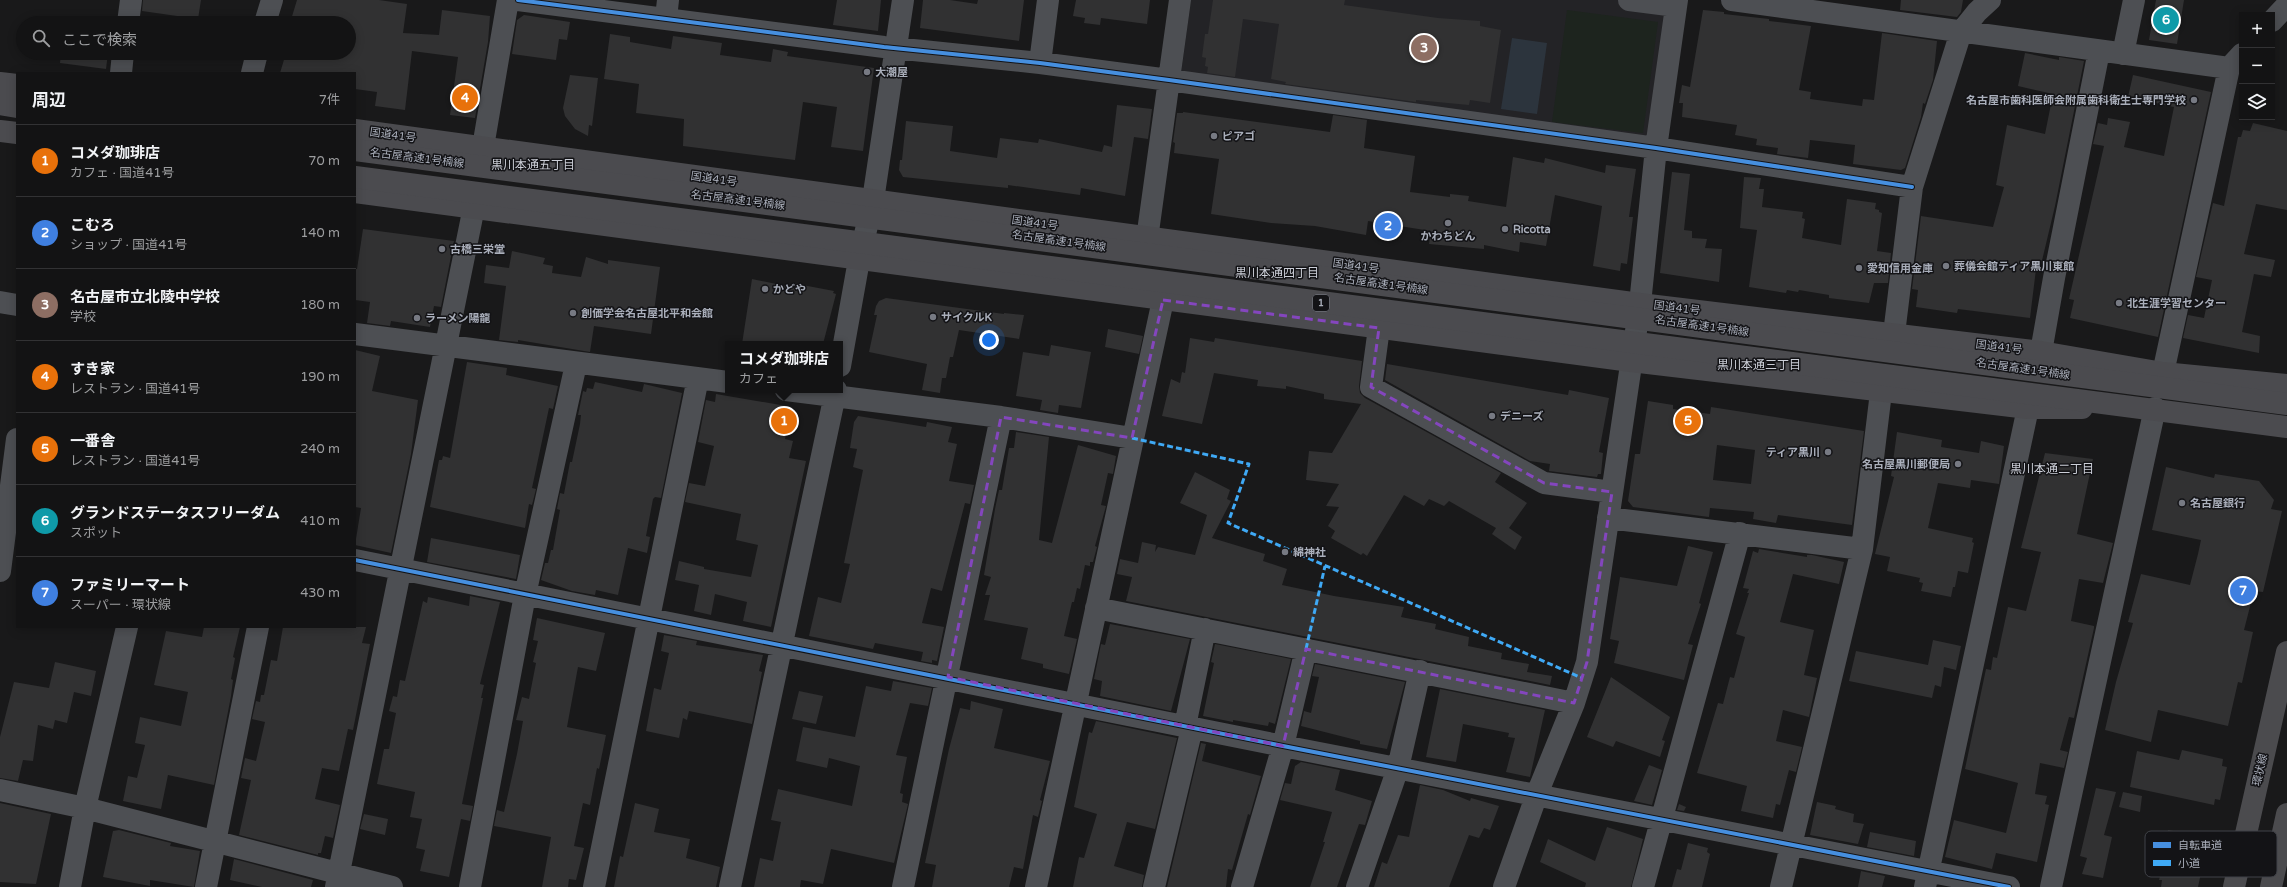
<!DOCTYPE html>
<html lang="ja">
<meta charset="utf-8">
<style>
body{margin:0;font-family:"Varela Round","Noto Sans JP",sans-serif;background:#202022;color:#f1f3f6}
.controls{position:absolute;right:12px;top:12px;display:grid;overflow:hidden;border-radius:0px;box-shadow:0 2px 10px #0003}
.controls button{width:36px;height:36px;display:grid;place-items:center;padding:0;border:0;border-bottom:1px solid #323234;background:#131314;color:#f1f3f6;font:20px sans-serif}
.you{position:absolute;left:989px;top:340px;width:14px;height:14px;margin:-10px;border:3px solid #fff;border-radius:50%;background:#1a73e8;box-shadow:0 0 0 6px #1a73e833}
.badge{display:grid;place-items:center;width:26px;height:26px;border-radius:50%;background:#1a73e8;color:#fff;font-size:13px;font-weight:700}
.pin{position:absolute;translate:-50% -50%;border:2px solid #fff;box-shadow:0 1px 4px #0006}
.popup{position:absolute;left:725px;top:341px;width:118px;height:52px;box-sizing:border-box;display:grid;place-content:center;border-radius:0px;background:#131314;filter:drop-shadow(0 1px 3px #0005);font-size:13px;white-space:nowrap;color:#9d9ea0}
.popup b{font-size:15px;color:#f1f3f6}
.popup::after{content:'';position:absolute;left:50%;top:100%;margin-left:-8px;border:8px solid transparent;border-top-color:#131314}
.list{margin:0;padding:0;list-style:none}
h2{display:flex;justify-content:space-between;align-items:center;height:52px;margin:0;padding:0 16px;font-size:17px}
h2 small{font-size:13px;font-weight:400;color:#9d9ea0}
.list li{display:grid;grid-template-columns:26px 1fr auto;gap:12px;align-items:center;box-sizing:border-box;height:72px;padding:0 16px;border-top:1px solid #323234}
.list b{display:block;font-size:15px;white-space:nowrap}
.list p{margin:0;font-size:13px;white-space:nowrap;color:#9d9ea0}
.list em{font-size:13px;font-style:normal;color:#9d9ea0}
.icon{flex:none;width:22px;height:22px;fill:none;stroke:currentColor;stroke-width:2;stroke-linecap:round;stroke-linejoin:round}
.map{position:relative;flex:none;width:2287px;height:887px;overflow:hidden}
.search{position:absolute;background:#131314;box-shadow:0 2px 10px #0003;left:16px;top:16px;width:340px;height:44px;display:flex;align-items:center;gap:10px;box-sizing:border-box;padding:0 14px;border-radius:22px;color:#9d9ea0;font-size:15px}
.panel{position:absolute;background:#131314;box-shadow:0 2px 10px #0003;left:16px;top:72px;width:340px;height:556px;border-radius:0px}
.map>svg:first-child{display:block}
</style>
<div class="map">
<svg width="2287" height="887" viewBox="0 0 2287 887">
<rect width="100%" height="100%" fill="#19191a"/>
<!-- built -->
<path fill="#232326" d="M1191,0H1669L1652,133L1644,137L1181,74Z"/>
<!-- green -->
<path fill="#1d241e" d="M1567,10L1658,22L1643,133L1552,122Z"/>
<!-- water -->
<path fill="#2c343d" d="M1512,38L1547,43L1537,114L1501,109Z"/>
<!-- building -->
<path fill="#313132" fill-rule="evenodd" d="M143,0H201L198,19L142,11Z
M297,0H379L407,4L403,33L439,35L442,10L490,16L488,42L475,118L450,115L458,57L412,51L405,110L375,106L377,92L355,89V73H280L286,53H349V23H290Z
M837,0H881L878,31L833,25Z
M923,0H950L977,4L978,0H1024L1019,41L920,28Z
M1076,0H1150L1147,24L1101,18L1100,25L1084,23L1085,18L1073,16Z
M1213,0H1345L1344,5L1438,18L1480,21V26L1501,30L1490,103L1470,100L1469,105L1416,100V102L1285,84L1286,82L1271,79L1279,24L1243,19L1235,77L1207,73L1208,67L1205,66L1206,58L1202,57L1205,34H1208Z
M1901,0H1963L1961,12L1957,17L1900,10Z
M2156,0H2184L2177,44L2149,40Z
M1703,10L1724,12V14L1769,19V21L1811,26L1799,90L1811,92L1810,99L1862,106L1863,99L1874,100L1882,33L1937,41L1933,80L1925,104L1923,103L1921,117L1905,168L1901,170L1853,164L1855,145L1810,140L1808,158L1777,154L1778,148L1756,145L1757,139L1735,135L1737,125L1682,117L1683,103H1679L1682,85L1690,87Z
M524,15L570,22L567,40L559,39L556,60L512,54L517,20Z
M610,34L630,37V42L671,49L673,36L722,43L720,55L771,62L773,49L788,52L787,56L874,68L863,151L831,147L837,107L803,102L795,160L683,146L684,119L636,113L639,84L604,79Z
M61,53H108L106,69L60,63Z
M2025,53L2059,60V57L2084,61L2055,206L2040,269H2036L2030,318L1958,309L1957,313L1916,307L1918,290L1912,289L1921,216L1993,227L2004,187L1996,185L2007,125L2045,134L2053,94L2018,86Z
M570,75L598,78L592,126L589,125L588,136L575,129L565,116L563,108Z
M2133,75L2211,92L2158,337L2070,318L2074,300L2069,299L2104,146L2093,144L2098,123L2107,125L2108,118L2130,122L2124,147L2164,156L2174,107L2128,97Z
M1117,105L1152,109L1148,139L1134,137L1125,196L1081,188L1080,195L1008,185V188L903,177L899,170L900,160H902L906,121L953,126L950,151L997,158L1000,138L1038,143L1039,139L1102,152L1104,145L1112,147Z
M1183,112L1330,132L1333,115L1367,120L1364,148L1415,156L1410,192L1450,197V194L1469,196L1468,201L1506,207L1513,157L1544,163L1545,158L1605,173L1606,165L1636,169L1629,217H1633L1627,264L1621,263L1620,271L1593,266L1602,206L1555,195L1546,246L1520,242L1519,252L1484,245V249L1429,244L1431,231L1368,221L1366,235L1315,226L1271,223L1211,214L1219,159L1174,153L1175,143L1173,142L1177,113H1183Z
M2253,123L2287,131V210L2256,204L2244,254L2275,260L2271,277L2254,274L2242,332L2260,336L2259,353L2183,338L2188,315L2204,318L2212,280L2196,277L2213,203L2224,206L2238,137H2241L2243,130L2250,131Z
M1672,172L1690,174L1684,230L1692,231V238L1707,239L1705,248L1722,249L1719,282L1660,273Z
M1744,177L1761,178L1759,189H1764L1762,207L1803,212L1802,218L1805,219L1802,238L1841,245L1847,199L1876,203L1875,209L1879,210V212L1882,213L1877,251L1891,253L1888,283H1874L1869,303L1829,298V295L1799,290L1798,292L1787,290L1786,293L1749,287L1757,230L1740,228Z
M363,229L454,241L441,307L434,306L430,327L391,321L390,326L367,323L370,302L355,300V269H357Z
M512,251L545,258L543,264L553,266L552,273L581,277L586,257L608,264V260L660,267L651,334L594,326L590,352L518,340V342L499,340L506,286L484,283L486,265L509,268Z
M752,279L791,287L792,283L834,291L833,293L836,294L823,344H742Z
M886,298L1004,314V313L1024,315L1019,339L959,330L953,357H950L946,378H942L940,393L922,390L927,364L869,352L877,315H874L876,306L879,301Z
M1108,329L1143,336L1139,354L1105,347Z
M1190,338L1214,342L1215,338L1362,361L1359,386L1360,393L1365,398L1501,473L1495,482L1527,503L1509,528L1522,537L1515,550L1492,534L1496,528L1449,501L1444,506L1429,499L1424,506L1404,495L1367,556L1363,553L1361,555L1331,538L1335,531L1328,526L1339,507L1326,506L1339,484L1306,480L1309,451L1332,453L1361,404L1324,399V394L1286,386V389L1257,386L1258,380L1214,373L1202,424L1162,416L1171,379L1180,383L1182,372L1185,373Z
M1051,345L1091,352L1081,408L1059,405L1058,413L1040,410L1042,400L1016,396L1023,352L1049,356Z
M355,350L380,356L372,391L418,400L411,454L391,553L355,545L361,508L355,507Z
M467,362L507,368L506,375L558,386L553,409L549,408L532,488L536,489L532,505L529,504L525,528L430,507L439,460H442L443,456L450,458Z
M1387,364L1568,395L1569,390L1609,398L1599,452L1603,453L1601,474H1598L1597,477L1549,471L1550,464L1530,461L1385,380Z
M595,382L642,392L644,384L682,393L661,498L655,497L653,499L646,536L650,537L647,553L628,548L618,595L596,590L595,595L572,591L541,580L545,563H548L551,550H553L560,510L557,509L560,493L564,494L570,462H572L580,424L581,415H578L583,391L586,392L587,388L593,389Z
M716,394L792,407L785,439L793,441L789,458L806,461L771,627L743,621L747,602L715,594L711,615L694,611L699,585L675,580L679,561L704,567V569L751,577L758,545L736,540L741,514L685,502L689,483L705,486L714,446L698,442L706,400L715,402Z
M1648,401L1673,405V409L1710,414L1711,407L1864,431L1852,525L1778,515L1776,523L1753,519L1754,512L1710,508L1709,517L1633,507L1628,501L1635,454H1640ZM1717,445L1755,450L1751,484L1713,480Z
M858,416L926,427L927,422L952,427L948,442L957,444L949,481L974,485L970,504L965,503L942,591L931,588L922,623L944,627L937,661L932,660V663L921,661L923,652L875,643L873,649L809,636L818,597L841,603L850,564L844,563L863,470L853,467L857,449L850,448L854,422Z
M1016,432L1049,437L1039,540L1052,543L1078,445L1116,456L1113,474L1108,473L1101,505L1106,506L1095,546L1097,547L1093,562H1090V566L1085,565L1080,589L1077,588L1074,602H1072L1064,636L1077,639L1069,674L1043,668V664L1021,659L1028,628L984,620L990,595H985L991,577L984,575L995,509L999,490H1002L1009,448H1014Z
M1897,432L1942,440L1941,447L1979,453L1981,441L2004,446L1999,484L1971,480L1970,488L1938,483L1928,528L1973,538L1972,542L1974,543L1968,573L1958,571L1955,587H1953L1951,597L1921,591L1923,583L1919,582L1920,578L1887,571L1890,557L1875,554L1894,477L1891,476Z
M2045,453L2093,459L2077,534L2113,543L2103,583L2079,579L2071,621L2094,626V628L2074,718L2069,717L2060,750L2068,752L2064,768L2040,763L2035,794L2047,796L2045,804L2049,805L2037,862L1996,853L1992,869L1945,857L1954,820L2006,833L2018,783L1965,769L1986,669L1991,670L1993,657L1997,658L2008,607L2026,611L2041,552L2021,548Z
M2166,467L2214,478L2215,474L2259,481L2274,500L2271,509L2282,511L2263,592L2254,591L2244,630L2253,632L2242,683L2238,682L2228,726L2158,710L2151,742L2105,730L2116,682L2133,623L2128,622L2141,574L2190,585L2198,554L2201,540L2152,530Z
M1195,472L1230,490L1227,499L1231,501L1212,538L1265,554L1263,561L1287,569L1282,585L1334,596L1404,607L1401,617L1436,624L1435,629L1469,637L1468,646L1502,653L1501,659L1529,664L1527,672L1552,676L1550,685L1126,601L1132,577L1117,574L1120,559L1138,563L1142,542L1156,545L1155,552L1158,547L1195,555L1207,515L1180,503Z
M431,538L520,555L516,579L427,562Z
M1688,546L1713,552L1699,603L1701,604L1688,644L1693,645L1684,680L1614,663L1619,641L1610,639L1620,577L1677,586Z
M1759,549L1807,557V555H1812L1844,562L1839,584L1793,574L1780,622L1814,630L1804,675L1817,678L1809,717L1783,710L1776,741L1802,747L1796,772L1789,770L1780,805L1776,804L1773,818L1741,811L1747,786L1697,773L1718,703L1723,704L1730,677L1734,678L1745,637L1736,634L1749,593H1747L1749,589L1743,588L1753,551L1758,553Z
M470,596L500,602L480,684L484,685L481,698H483L462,804L473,806L470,821L461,819L449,877L420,871L425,850L416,848L422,819L410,817L415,792L377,784L384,749H389L396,713L389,711L393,696L397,697L400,680L405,681L423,601L427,603L428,597L469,606Z
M537,618L605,633L596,671L578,667L567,727L606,735L599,769L597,768L590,805L583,803L574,846L584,848L576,880L569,879L568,887H542L551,837L494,826L497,810L504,812L517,754L523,721L516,720L522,697L529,699L536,663L533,662L538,641L533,640Z
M1110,624L1190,639L1171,711L1100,696L1102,681L1094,679L1101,644L1105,645Z
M204,627H240L233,657L235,658L231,679L233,680L231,696L214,785L168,775L161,809L123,801L128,776L137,778L145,745L135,743L140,717L181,726L188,692L154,685L166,631L202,637Z
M283,627H366L362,643L370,644L353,730L348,729L339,771L322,768L315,799L340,805L333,838L325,836L321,853H318V855L239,835L251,780L241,778L245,758L256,761L265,722L252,719L256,701L260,702L261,695H264L271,660L277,661Z
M664,635L697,641L696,645L763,655L759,671L762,672L752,724L689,711L687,720L683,718L679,738L646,731L654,688L661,690L669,653L661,651Z
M1933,640L1961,646L1956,670L1944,667L1941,687L1935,685L1932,698L1849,681L1856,651L1928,665Z
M1215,644L1291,659L1275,724L1269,722L1268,726L1233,720V722L1203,716L1214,663L1211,662Z
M55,662L96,671L91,696L74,692L67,723L55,720L53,729L38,725L33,761L23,760L18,781L0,778V737L14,682L49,688Z
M1315,664L1405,682L1387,749L1360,744V741L1301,726L1304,711L1311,713L1319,677L1312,676Z
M1611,677L1670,717L1662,740L1665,741L1660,757L1616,741L1613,747L1587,737Z
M893,681L932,688L928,706L910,703L896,755L907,757L900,793L903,794L902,802L908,804L894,863L831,849L823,884L801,880L800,887H754L760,858L773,861L781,822L771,820L778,789L852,806L860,766L829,758L827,768L796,761L803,727L855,737L866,686L891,691Z
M1440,689L1545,710L1530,777L1506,772L1515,738L1508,737L1509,733L1463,724L1456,762L1426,757Z
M799,691L823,696L816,724L792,719Z
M971,701L1003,709L994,748L1050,761L1040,800L1042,801L1038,817L1033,815L1023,869L1014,867L1009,887H932L936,865L925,863L949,749L960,708L970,710Z
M1096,721L1177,738L1155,829L1127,822L1114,866L1144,875L1142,887H1073L1079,857L1084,858L1097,814L1074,807L1089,732L1092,733Z
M1201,743L1206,744L1202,761L1261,776L1250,815L1248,814L1232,870L1228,869L1226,887H1167Z
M2182,750L2223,759L2222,766L2227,767L2220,800L2215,799L2214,805L2130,787L2137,751L2179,760Z
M1301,762L1340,770L1335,790L1372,801L1365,825L1359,824L1337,887H1310L1325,842H1323L1332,812L1280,800L1285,783L1291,784L1295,766Z
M1649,765L1662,770L1652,805L1634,801Z
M1420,785L1443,790L1470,801L1471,798L1499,806L1490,830L1484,828L1479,838L1469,835L1449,887H1374L1382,862L1387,864L1398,835L1409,837Z
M2096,788L2116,792L2104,835L2112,837L2103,878L2082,874L2087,858L2080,856Z
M2123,792L2142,796L2140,812L2119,807Z
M1817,802L1836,806L1835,809L1854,814L1853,822L1864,824L1858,844L1810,835Z
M0,803L51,814L36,884L0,882Z
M635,803L659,809L654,832L690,839L686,858L720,867L716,887H614L620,856L623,857Z
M1679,804L1686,807L1684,811L1677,810Z
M364,814L388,819L385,835L360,829Z
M1607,827L1643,839L1631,887H1585L1586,883L1540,862L1548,839L1595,861Z
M119,830L171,843L170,846L200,851L194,887L150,880V886L103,877L113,831Z
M2168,830L2211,838L2207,860L2204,859L2198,887H2161L2162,880H2159L2167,851H2165Z
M1870,832L1916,841L1914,856L1867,847Z
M1688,843L1708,848L1707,852L1710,854L1702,887H1672L1677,869L1681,870Z
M234,859L313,880L311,887H262L230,880Z
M1861,871L1885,876L1882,887H1858Z"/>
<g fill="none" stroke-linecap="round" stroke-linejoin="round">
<!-- minor -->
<path stroke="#4d4f53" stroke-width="22" d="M518,0L884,47L1040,63L1169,80L1656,148L1912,187
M1629,0L1676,6
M1732,0L2229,68
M666,18L668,0
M2272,21L2287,5
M128,23L131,0
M265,23L272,0
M2123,54L2134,0
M1040,63L1048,0
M121,73L123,53
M252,73L257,53
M483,147L508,0
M1147,239L1180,0
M0,302L17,305
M1379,328L1371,387L1544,483L1612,492
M355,334L728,382
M1894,334L1912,187L1961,32L1977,12L1990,0
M2041,352L2054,278L2099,51
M840,366L859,260L873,200L903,0
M2163,373L2229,68L2242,54
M786,390L1001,417L1132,438
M1608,518L1862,549
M355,560L1283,746L2009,887
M0,571L17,439
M1096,608L1574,703
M1185,726L1205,629
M0,790L85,808L392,887
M70,887L85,808L127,627
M206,887L258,627
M336,887L474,207
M470,887L525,595L576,364
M594,887L698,378
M730,887L836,390
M903,887L1001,417
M1036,887L1163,300
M1154,887L1192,728
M1242,887L1283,746L1306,649
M1357,887L1398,768L1420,671
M1504,887L1537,794L1574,703L1587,662L1640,304L1656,148L1677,0
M1643,887L1740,533
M1781,887L1862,549L1881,392
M1925,887L2028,408
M2051,887L2155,408"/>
<!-- major -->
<path stroke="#4b4b4e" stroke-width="22" d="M2234,887L2287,652
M2271,887L2287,814"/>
<!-- highway -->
<path stroke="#4b4b4f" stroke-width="22" d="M0,83L17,85
M0,104L17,107
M355,130L1640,304L2041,352L2163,373L2287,385
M0,131L17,133
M355,192L1631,361L2028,408H2082"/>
<!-- highway-bridge -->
<path stroke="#4b4b4f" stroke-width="22" d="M355,150L2287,404
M355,177L2287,427"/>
<!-- quiet -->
<path stroke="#3fa9f5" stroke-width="3" stroke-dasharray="6 3" stroke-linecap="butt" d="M1132,438L1249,464L1228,523L1582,678
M1306,649L1325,566"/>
<!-- cycleway casing -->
<g stroke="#131316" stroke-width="6">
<path id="cycleway" d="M518,0L884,47L1040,63L1169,80L1656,148L1912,187
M355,560L1283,746L2009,887"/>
</g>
<!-- cycleway -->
<use href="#cycleway" stroke="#468fdf" stroke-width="4"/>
</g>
<!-- marked area -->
<path fill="none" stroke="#8446be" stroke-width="3" stroke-dasharray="8 5" stroke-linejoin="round" d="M1163,300L1379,328L1371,387L1544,483L1612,492L1587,662L1574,703L1306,649L1283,746L948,677L1001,417L1132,438Z"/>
<!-- markers -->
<g fill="#777a83" stroke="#131316" stroke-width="1.5">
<circle cx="867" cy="72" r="4"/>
<circle cx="2194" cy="100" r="4"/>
<circle cx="1214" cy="136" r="4"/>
<circle cx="1448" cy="223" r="4"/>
<circle cx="1505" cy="229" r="4"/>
<circle cx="442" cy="249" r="4"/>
<circle cx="1946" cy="266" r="4"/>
<circle cx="1859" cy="268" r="4"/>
<circle cx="765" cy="289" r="4"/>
<circle cx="2119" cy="303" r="4"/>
<circle cx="573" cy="313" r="4"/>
<circle cx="933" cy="317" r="4"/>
<circle cx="417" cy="318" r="4"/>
<circle cx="1492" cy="416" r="4"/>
<circle cx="1828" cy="452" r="4"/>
<circle cx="1958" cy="464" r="4"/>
<circle cx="2182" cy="503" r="4"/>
<circle cx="1285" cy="552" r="4"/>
</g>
<g text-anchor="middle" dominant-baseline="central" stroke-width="3" stroke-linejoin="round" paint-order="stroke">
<!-- shield labels -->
<rect fill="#131316" stroke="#7d808a" stroke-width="1" x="1313" y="295" width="16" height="16" rx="3"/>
<g font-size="10" font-weight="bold" fill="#aaafbb">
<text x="1321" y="303">1</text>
</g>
<!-- poi labels -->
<g font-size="11" font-weight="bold" fill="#aaafbb" stroke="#131316" text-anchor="start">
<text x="875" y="72">大潮屋</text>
<text x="2186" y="100" text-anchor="end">名古屋市歯科医師会附属歯科衛生士専門学校</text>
<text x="1222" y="136">ピアゴ</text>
<text x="1513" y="229">Ricotta</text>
<text x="1448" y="236" text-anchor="middle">かわちどん</text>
<text x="450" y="249">古橋三栄堂</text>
<text x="1954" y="266">葬儀会館ティア黒川東館</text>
<text x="1867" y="268">愛知信用金庫</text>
<text x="773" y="289">かどや</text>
<text x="2127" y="303">北生涯学習センター</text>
<text x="581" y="313">創価学会名古屋北平和会館</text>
<text x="941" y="317">サイクルK</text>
<text x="425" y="318">ラーメン陽龍</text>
<text x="1500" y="416">デニーズ</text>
<text x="1820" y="452" text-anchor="end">ティア黒川</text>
<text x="1950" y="464" text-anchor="end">名古屋黒川郵便局</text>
<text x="2190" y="503">名古屋銀行</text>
<text x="1293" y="552">綿神社</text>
</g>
<!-- street labels -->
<g font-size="11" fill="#aaafbb" stroke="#131316">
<text transform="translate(393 135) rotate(8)">国道41号</text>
<text transform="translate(417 158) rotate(7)">名古屋高速1号楠線</text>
<text transform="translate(714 179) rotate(8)">国道41号</text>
<text transform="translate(738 200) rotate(7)">名古屋高速1号楠線</text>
<text transform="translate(1035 223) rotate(8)">国道41号</text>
<text transform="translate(1059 241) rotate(8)">名古屋高速1号楠線</text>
<text transform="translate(1356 266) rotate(8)">国道41号</text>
<text transform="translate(1381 284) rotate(8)">名古屋高速1号楠線</text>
<text transform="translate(1677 308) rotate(7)">国道41号</text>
<text transform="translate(1702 326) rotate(8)">名古屋高速1号楠線</text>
<text transform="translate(1999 347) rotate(7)">国道41号</text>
<text transform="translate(2023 369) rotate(8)">名古屋高速1号楠線</text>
<text transform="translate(2260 770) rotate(-77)">環状線</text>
</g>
<!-- neighbourhood labels -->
<g font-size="12" fill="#cbced7" stroke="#131316">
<text x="533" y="165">黒川本通五丁目</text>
<text x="1277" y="273">黒川本通四丁目</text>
<text x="1759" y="365">黒川本通三丁目</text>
<text x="2052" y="469">黒川本通二丁目</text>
</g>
</g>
<!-- legend -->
<rect x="2145" y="831" width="132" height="46" rx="6" fill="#131316" stroke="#404248" stroke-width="1"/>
<rect x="2153" y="842" width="18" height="6" fill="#468fdf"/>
<rect x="2153" y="860" width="18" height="6" fill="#3fa9f5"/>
<g font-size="11" fill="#aaafbb">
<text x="2178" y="849">自転車道</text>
<text x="2178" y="867">小道</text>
</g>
</svg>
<div class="controls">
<button>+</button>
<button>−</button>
<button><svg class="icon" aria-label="layers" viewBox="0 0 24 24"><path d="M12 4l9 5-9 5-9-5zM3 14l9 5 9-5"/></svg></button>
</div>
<div class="you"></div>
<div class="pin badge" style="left:784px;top:421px;background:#e8710a">1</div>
<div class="popup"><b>コメダ珈琲店</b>カフェ</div>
<div class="pin badge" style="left:1388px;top:226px;background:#3f7fe0">2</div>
<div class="pin badge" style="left:1424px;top:48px;background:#8d6e63">3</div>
<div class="pin badge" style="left:465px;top:98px;background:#e8710a">4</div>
<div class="pin badge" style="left:1688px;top:421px;background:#e8710a">5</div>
<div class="pin badge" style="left:2166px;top:20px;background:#0f9aa8">6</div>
<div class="pin badge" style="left:2243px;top:591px;background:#3f7fe0">7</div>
<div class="search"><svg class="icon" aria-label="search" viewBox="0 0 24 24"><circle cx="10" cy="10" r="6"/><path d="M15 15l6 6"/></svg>ここで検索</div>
<section class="panel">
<h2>周辺<small>7件</small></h2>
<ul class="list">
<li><span class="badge" style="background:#e8710a">1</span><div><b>コメダ珈琲店</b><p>カフェ · 国道41号</p></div><em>70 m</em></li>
<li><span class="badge" style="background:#3f7fe0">2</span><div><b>こむろ</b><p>ショップ · 国道41号</p></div><em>140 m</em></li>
<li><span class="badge" style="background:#8d6e63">3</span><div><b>名古屋市立北陵中学校</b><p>学校</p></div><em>180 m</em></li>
<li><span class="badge" style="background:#e8710a">4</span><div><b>すき家</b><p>レストラン · 国道41号</p></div><em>190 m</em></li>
<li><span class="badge" style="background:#e8710a">5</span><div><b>一番舎</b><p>レストラン · 国道41号</p></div><em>240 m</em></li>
<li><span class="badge" style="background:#0f9aa8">6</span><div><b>グランドステータスフリーダム</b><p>スポット</p></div><em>410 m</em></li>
<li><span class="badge" style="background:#3f7fe0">7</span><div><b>ファミリーマート</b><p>スーパー · 環状線</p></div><em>430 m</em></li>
</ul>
</section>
</div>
